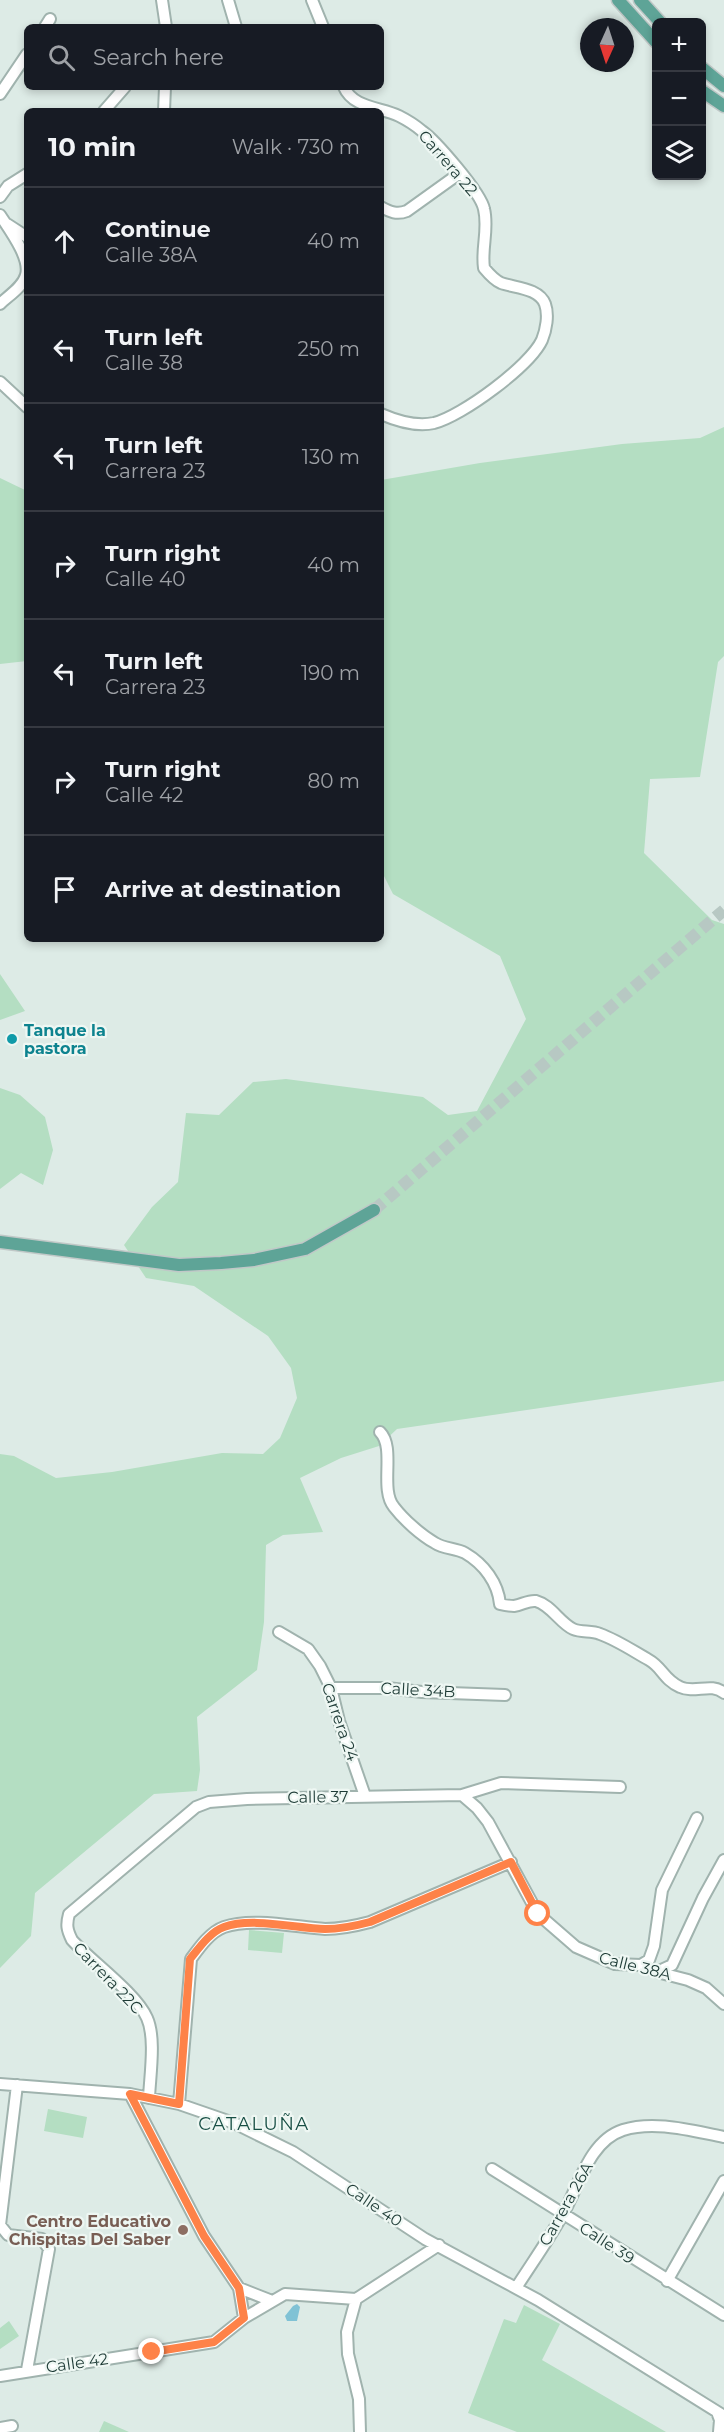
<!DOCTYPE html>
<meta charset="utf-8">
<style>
body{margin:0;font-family:Montserrat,sans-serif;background:#20242c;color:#f1f3f6}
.controls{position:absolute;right:18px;top:18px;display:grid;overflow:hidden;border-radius:9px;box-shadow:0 3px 9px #0003}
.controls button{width:54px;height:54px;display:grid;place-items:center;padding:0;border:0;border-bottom:2px solid #363941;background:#171b24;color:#f1f3f6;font:30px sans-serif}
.compass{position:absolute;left:580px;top:18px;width:54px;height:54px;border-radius:50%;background:#171b24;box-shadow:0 3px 9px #0003;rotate:183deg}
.stop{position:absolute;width:18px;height:18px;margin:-14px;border:4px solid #fe8248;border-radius:50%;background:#fff}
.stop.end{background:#fe8248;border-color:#fff;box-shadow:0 2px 6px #0008}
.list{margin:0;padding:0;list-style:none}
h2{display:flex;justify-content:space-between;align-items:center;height:78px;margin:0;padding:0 24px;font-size:26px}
h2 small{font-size:20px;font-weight:400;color:#9ea1a6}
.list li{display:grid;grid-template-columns:39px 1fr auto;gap:18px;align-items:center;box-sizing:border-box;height:108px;padding:0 24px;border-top:2px solid #363941}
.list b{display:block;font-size:22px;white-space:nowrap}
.list p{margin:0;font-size:20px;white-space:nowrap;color:#9ea1a6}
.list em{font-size:20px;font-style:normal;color:#9ea1a6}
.icon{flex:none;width:33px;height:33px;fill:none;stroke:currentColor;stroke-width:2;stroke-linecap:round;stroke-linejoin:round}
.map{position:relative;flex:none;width:724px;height:2432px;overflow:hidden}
.search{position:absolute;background:#171b24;box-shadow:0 3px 9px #0003;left:24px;top:24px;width:360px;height:66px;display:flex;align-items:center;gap:15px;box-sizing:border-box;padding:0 21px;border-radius:9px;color:#9ea1a6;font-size:22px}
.panel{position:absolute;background:#171b24;box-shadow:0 3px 9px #0003;left:24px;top:108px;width:360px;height:834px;border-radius:9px}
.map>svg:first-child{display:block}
</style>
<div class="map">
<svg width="724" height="2432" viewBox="0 0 724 2432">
<rect width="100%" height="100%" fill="#ddebe6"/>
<!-- green -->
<path fill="#b4dec2" d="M724,427V656L718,662L700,777L650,779L644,853L712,920L724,924V1381L397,1429L379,1446L341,1458L300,1478L323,1532L283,1535L266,1545L264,1622L257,1670L197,1717L200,1770L197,1791L154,1794L35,1893L31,1936L0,1968V1454L14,1456L56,1478L112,1472L222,1453L263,1454L280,1438L297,1398L291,1368L268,1336L194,1286L146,1278L124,1245L152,1207L178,1182L186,1113L219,1115L253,1082L286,1079L423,1097L448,1115L477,1111L526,1019L500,956L393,894L381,870V480L480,463L622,444L700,438Z
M0,478L27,491V661L0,664Z
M0,974L25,1011L0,1020Z
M0,1088L20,1095L45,1117L53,1150L43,1185L21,1173L0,1189Z
M249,1930L284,1933L282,1953L248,1950Z
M48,2109L87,2117L83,2138L44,2131Z
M524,2305L560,2324L542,2360L666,2432H517L468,2413L504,2319L516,2323Z
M9,2321L19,2336L0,2349V2328Z
M104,2421L129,2432H99Z"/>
<!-- water -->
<path fill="#80c2d5" d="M297,2304L300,2307L297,2321H287L285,2316L293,2306Z"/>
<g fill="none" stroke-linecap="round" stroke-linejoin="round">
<!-- major-tunnel -->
<path stroke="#b7c8c3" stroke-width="12" stroke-dasharray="12 6" stroke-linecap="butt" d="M374,1210L724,910"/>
<!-- minor casing -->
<g stroke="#a0b3ae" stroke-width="14">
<path id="minor" d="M162,0L166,27
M228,0L236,27
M312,0L323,27
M45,27L50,19
M344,87C353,108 380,107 399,116C407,120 415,125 422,131C436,141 481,193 484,209C489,229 481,248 484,268C489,274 494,280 501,283C515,288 539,288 545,304C549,315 546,330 542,340C530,366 462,416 434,423C416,427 397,421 381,414
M0,94L27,54
M104,111L125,87
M164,111L165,87
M0,197L8,186L27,174
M381,207C390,212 397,215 407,211L460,173
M0,215C9,229 31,258 26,275C23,287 8,296 0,304
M7,224L27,237
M0,382L27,407
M380,1432C396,1448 379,1489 394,1507C404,1520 421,1535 435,1543C444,1549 456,1548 465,1553C484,1564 498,1583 500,1604C504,1605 509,1606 514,1606C522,1605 528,1600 536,1601C551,1605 560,1623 573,1629C582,1633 591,1630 600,1634C617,1640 633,1651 649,1660C662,1667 664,1680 680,1687C695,1694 711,1682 724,1693
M279,1632L308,1649L320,1666L331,1688L339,1721L365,1796
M331,1688H387L422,1692L505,1695
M462,1795L477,1808L488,1822L538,1914L576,1947L615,1964L641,1965L657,1972L688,1980L706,1988L724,2004
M641,1965L649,1960L654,1946L662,1890L697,1818
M659,1971L672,1965L703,1898L724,1860
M0,2084L130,2094L179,2104L234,2123L293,2152L425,2239L538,2300L724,2416
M17,2085L0,2225L8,2235L42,2239L49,2249L27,2370
M130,2094L204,2236L239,2288L244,2318
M149,2098C150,2075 156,2038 147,2018C136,1993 91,1961 72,1940C67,1930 66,1925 69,1914L196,1807L209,1802L247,1799L462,1795L501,1783L620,1787
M179,2104L191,1959C199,1948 210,1932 224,1927C252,1917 295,1927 325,1929C340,1929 355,1926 370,1922L511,1862
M492,2169L724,2315
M667,2281L724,2181
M239,2288L272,2301
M516,2288C532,2263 549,2239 563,2214C579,2186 589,2141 623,2130C655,2120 692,2131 724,2137
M0,2376L214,2342L244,2318L285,2294L356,2299
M717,2412L720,2420L719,2432
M0,2428L12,2426
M360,2432L359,2399L348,2354L347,2332L356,2299L439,2245"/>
</g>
<!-- major casing -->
<g stroke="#c0c8c7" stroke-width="15">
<path id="major" d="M618,0L656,42
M640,0L660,22
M702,68L724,86
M702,91L724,106
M0,1242L179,1265L221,1263L254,1260L305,1249L374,1210"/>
</g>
<!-- minor -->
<use href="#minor" stroke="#fff" stroke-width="10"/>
<!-- major -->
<use href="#major" stroke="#5ea497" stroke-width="12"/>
</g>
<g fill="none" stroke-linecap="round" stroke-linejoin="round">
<!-- route -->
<path stroke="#fe8248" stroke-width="8" d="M152,2352L214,2342L244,2318L239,2288L204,2236L130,2094L179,2104L190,1959C199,1948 210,1932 224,1927C251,1917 295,1928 325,1929C340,1929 355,1926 370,1922L511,1862L538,1914"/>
</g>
<!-- markers -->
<circle fill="#0f9aa8" stroke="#eef7f3" stroke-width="2" cx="12" cy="1039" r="6"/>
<circle fill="#8d6e63" stroke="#eef7f3" stroke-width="2" cx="183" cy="2230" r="6"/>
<g text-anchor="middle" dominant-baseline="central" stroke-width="4.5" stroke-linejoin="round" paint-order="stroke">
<!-- street labels -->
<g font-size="16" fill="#1e3b36" stroke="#eef7f3">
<text transform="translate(448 163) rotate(49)">Carrera 22</text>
<text transform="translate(418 1690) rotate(3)">Calle 34B</text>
<text transform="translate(340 1722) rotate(71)">Carrera 24</text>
<text transform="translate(318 1797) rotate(-1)">Calle 37</text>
<text transform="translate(635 1966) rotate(14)">Calle 38A</text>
<text transform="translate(108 1978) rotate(46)">Carrera 22C</text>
<text transform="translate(566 2204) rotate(-61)">Carrera 26A</text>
<text transform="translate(374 2205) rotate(34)">Calle 40</text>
<text transform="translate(607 2243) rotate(33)">Calle 39</text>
<text transform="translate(77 2363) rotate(-8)">Calle 42</text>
</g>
<!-- culture labels -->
<g font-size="16" font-weight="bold" fill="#0d838f" stroke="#eef7f3" text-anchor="start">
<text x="24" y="1030">Tanque la<tspan x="24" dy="18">pastora</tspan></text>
</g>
<!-- education labels -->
<g font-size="16" font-weight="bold" fill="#785e54" stroke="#eef7f3" text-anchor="end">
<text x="171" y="2221">Centro Educativo<tspan x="171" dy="18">Chispitas Del Saber</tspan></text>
</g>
<!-- neighbourhood labels -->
<g font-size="18" letter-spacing="1.5" fill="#184f45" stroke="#eef7f3">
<text x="254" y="2124">CATALUÑA</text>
</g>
</g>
</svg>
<div class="controls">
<button>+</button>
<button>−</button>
<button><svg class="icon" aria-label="layers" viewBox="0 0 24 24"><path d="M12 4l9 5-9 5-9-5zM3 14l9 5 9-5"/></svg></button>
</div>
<svg class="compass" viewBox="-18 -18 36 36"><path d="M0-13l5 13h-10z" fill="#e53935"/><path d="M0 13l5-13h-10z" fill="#9ea1a6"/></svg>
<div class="stop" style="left:538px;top:1914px"></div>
<div class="stop end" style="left:152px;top:2352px"></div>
<div class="search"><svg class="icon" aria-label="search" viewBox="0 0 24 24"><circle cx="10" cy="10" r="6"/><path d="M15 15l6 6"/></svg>Search here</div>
<section class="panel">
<h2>10 min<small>Walk · 730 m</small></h2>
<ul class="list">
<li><svg class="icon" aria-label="ahead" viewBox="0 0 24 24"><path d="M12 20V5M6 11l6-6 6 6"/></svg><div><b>Continue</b><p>Calle 38A</p></div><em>40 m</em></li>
<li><svg class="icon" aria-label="left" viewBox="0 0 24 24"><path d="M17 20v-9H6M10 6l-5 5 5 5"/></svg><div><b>Turn left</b><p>Calle 38</p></div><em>250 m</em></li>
<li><svg class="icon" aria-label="left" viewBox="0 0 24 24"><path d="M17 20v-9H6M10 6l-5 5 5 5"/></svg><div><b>Turn left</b><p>Carrera 23</p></div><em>130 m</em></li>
<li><svg class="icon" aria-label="right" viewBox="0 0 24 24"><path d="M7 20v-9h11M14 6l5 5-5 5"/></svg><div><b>Turn right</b><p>Calle 40</p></div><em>40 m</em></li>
<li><svg class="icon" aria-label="left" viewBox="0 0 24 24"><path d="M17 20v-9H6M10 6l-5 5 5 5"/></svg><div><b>Turn left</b><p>Carrera 23</p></div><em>190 m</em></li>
<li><svg class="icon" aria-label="right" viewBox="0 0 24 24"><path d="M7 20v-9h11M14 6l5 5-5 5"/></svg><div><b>Turn right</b><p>Calle 42</p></div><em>80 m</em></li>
<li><svg class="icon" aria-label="arrive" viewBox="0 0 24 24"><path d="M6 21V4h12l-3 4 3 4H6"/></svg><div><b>Arrive at destination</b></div></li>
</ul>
</section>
</div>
